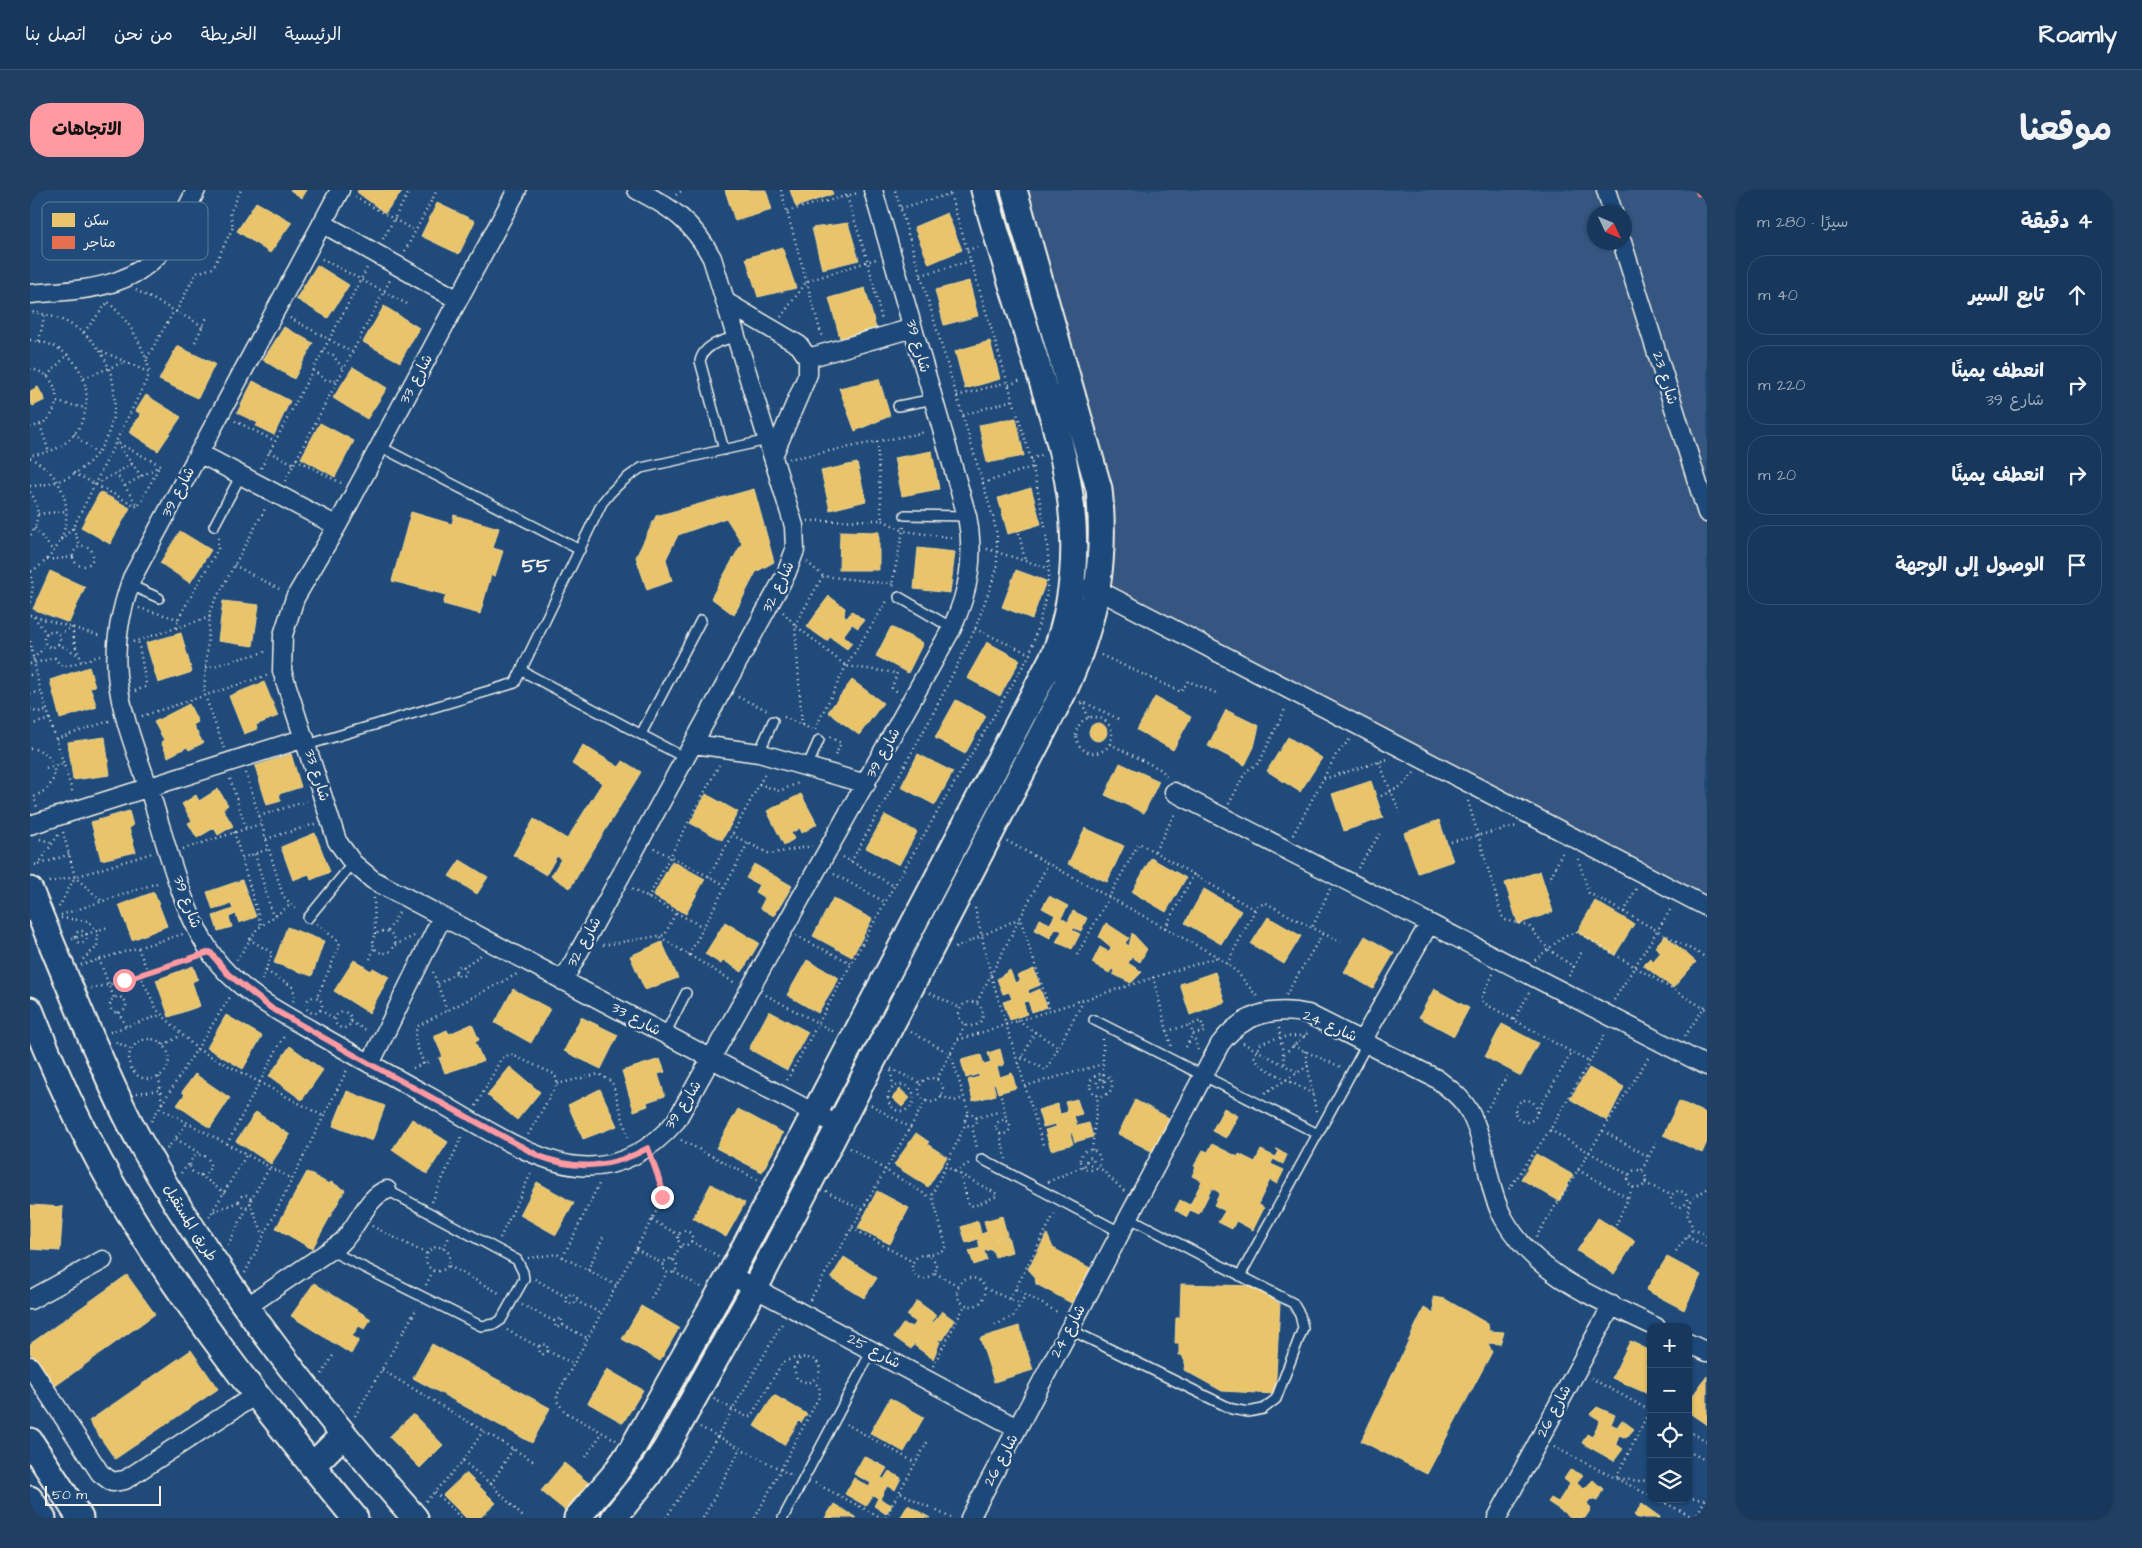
<!DOCTYPE html>
<html lang="ar">
<meta charset="utf-8">
<style>
body{margin:0;font-family:"Architects Daughter","Playpen Sans Arabic",sans-serif;background:#203f62;color:#f1f3f6;direction:rtl}
.controls{position:absolute;right:15px;bottom:15px;display:grid;overflow:hidden;border-radius:10px;box-shadow:0 1px 4px #0004}
.controls button{width:45px;height:45px;display:grid;place-items:center;padding:0;border:0;border-bottom:1px solid #365272;background:#17385c;color:#f1f3f6;font:25px sans-serif}
.compass{position:absolute;left:1557px;top:15px;width:45px;height:45px;border-radius:50%;background:#17385c;box-shadow:0 1px 4px #0004;rotate:134deg}
.scale{position:absolute;left:15px;bottom:12px;width:116px;box-sizing:border-box;padding-left:5px;border:2px solid #f4f1e8;border-top:0;font-size:14px;line-height:18px;white-space:nowrap;color:#f4f1e8;-webkit-text-stroke:4px #1f4a7a;paint-order:stroke}
.stop{position:absolute;width:15px;height:15px;margin:-11px;border:4px solid #ff9aa2;border-radius:50%;background:#fff}
.stop.end{background:#ff9aa2;border-color:#fff;box-shadow:0 1px 5px #0008}
.list{margin:0;padding:0;list-style:none}
h2{display:flex;justify-content:space-between;align-items:center;height:65px;margin:0;padding:0 20px;font-size:21px}
h2 small{font-size:16px;font-weight:400;color:#9eacbb}
.list li{display:grid;grid-template-columns:32px 1fr auto;gap:15px;align-items:center;box-sizing:border-box;height:80px;margin:0 10px 10px;padding:0 10px;border:1px solid #365272;border-radius:20px}
.list b{display:block;font-size:19px;white-space:nowrap}
.list p{margin:0;font-size:16px;white-space:nowrap;color:#9eacbb}
.list em{font-size:16px;font-style:normal;color:#9eacbb}
.icon{flex:none;width:28px;height:28px;fill:none;stroke:currentColor;stroke-width:2;stroke-linecap:round;stroke-linejoin:round}
.map{position:relative;flex:none;width:1677px;height:1328px;overflow:hidden;direction:ltr;border-radius:20px}
header{display:flex;align-items:center;gap:30px;box-sizing:border-box;height:70px;padding:0 25px;background:#17385c;border-bottom:1px solid #365272}
header strong{font-size:24px}
nav{display:flex;gap:28px;margin-inline-start:auto;font-size:18px}
.intro{display:flex;align-items:center;justify-content:space-between;box-sizing:border-box;height:120px;padding:0 30px}
h1{margin:0;font-size:35px}
.button{padding:12px 22px;border-radius:20px;background:#ff9aa2;color:#111;font-size:18px;font-weight:700}
main{display:flex;gap:30px;padding:0 30px}
aside{flex:1;background:#17385c;border-radius:20px;box-shadow:0 1px 4px #0004}
.map>svg:first-child{display:block}
</style>
<header>
<strong>Roamly</strong>
<nav><a>الرئيسية</a><a>الخريطة</a><a>من نحن</a><a>اتصل بنا</a></nav>
</header>
<div class="intro"><h1>موقعنا</h1><a class="button">الاتجاهات</a></div>
<main>
<aside>
<h2>4 دقيقة<small>سيرًا · 280 m</small></h2>
<ul class="list">
<li><svg class="icon" aria-label="ahead" viewBox="0 0 24 24"><path d="M12 20V5M6 11l6-6 6 6"/></svg><div><b>تابع السير</b></div><em>40 m</em></li>
<li><svg class="icon" aria-label="right" viewBox="0 0 24 24"><path d="M7 20v-9h11M14 6l5 5-5 5"/></svg><div><b>انعطف يمينًا</b><p>شارع 39</p></div><em>220 m</em></li>
<li><svg class="icon" aria-label="right" viewBox="0 0 24 24"><path d="M7 20v-9h11M14 6l5 5-5 5"/></svg><div><b>انعطف يمينًا</b></div><em>20 m</em></li>
<li><svg class="icon" aria-label="arrive" viewBox="0 0 24 24"><path d="M6 21V4h12l-3 4 3 4H6"/></svg><div><b>الوصول إلى الوجهة</b></div></li>
</ul>
</aside>
<div class="map">
<svg width="1677" height="1328" viewBox="0 0 1677 1328">
<rect width="100%" height="100%" fill="#1f4a7a"/>
<filter id="ink" filterUnits="userSpaceOnUse"><feTurbulence type="fractalNoise" baseFrequency=".02" numOctaves="2"/><feDisplacementMap in="SourceGraphic" scale="10" xChannelSelector="R" yChannelSelector="G"/><feConvolveMatrix kernelMatrix="1 2 1 2 8 2 1 2 1" color-interpolation-filters="sRGB"/></filter>
<g filter="url(#ink)">
<!-- built -->
<path fill="#365780" fill-rule="evenodd" d="M970,0H1677V708L1058,384L1060,333L1057,297ZM1564,22H1594V52H1564Z"/>
<!-- homes -->
<path fill="#e9c46a" stroke="#ecd290" d="M260,0H277L272,8Z
M328,0H373L355,23L327,2Z
M695,0H736L742,20L705,31Z
M760,0H801L803,4L766,17Z
M226,12L262,32L240,63L207,41Z
M407,13L445,31L429,64L391,46Z
M917,23L932,60L899,74L884,37Z
M818,33L829,70L792,79L782,38Z
M752,57L766,98L728,107L716,68Z
M287,75L319,95L298,128L266,109Z
M939,91L948,126L914,135L905,100Z
M835,98L846,138L810,148L799,108Z
M354,116L389,138L370,172L333,152Z
M254,137L283,153L264,189L233,170Z
M960,151L970,189L935,199L925,161Z
M147,156L185,174L168,208L129,190Z
M323,177L357,198L337,229L303,208Z
M849,189L860,226L825,241L809,198Z
M223,191L260,211L244,245L226,236L228,233L207,223Z
M8,197L15,210L3,216L0,212V201Z
M116,205L151,227L128,261L99,242L111,224L106,221Z
M986,228L994,266L957,273L949,235Z
M290,233L324,251L305,287L271,268Z
M902,261L909,299L872,306L864,268Z
M827,273L836,311L800,320L791,281Z
M1001,298L1011,334L978,344L968,308Z
M724,299L744,372L726,382L704,425L681,408L712,353L696,328L648,345L636,369L642,391L617,400L606,367L626,326Z
M70,302L100,318L80,354L51,337Z
M381,322L422,334L424,325L469,338L463,358L473,361L465,386L461,385L450,424L413,414L416,405L362,391Z
M150,341L181,360L160,393L130,373Z
M810,341L849,342V380H809Z
M888,358L925,362L920,403L884,399Z
M986,380L1016,391L1002,429L972,417Z
M20,381L55,397L39,433L3,419Z
M799,406L815,418L814,426L817,428L822,421L834,430L828,438L822,434L813,446L822,453L817,459L800,447L797,451L777,437L786,424L795,429L786,423Z
M193,411L229,415L223,456L188,451Z
M861,437L893,453L878,483L846,466Z
M151,443L162,482L128,493L116,453Z
M957,452L990,470L970,506L937,488Z
M59,477L65,496L60,498L67,517L30,529L20,490Z
M822,490L853,513L829,545L798,522Z
M234,492L248,526L226,535L227,539L214,544L199,506Z
M1125,507L1161,527L1143,560L1107,540Z
M926,510L956,526L935,564L905,548Z
M159,514L168,532L163,535L173,553L159,560L157,557L138,567L131,552L134,550L124,532Z
M1196,520L1229,536L1224,557L1215,575L1178,556Z
M1059 542a9 9 0 1 1 18 0a9 9 0 1 1-18 0Z
M75,547L80,585L43,590L38,552Z
M1258,547L1292,568L1270,602L1237,581Z
M553,555L589,577L593,571L611,582L540,698L521,686L531,669L527,666L516,685L483,665L504,629L537,649L572,593L542,574Z
M261,564L271,597L249,604L251,611L237,615L225,576Z
M888,564L923,582L905,615L871,597Z
M1090,573L1129,591L1114,623L1075,605Z
M1341,591L1353,628L1314,641L1302,604Z
M188,599L198,615L193,619L203,636L188,645L184,638L167,648L158,633L162,631L152,614L166,605L169,611Z
M676,604L708,622L692,650L660,633Z
M771,604L787,634L772,643L770,638L761,643L764,649L754,655L737,621Z
M99,621L103,636L99,638L106,662L71,670L61,632Z
M855,625L887,642L869,675L836,658Z
M1409,630L1423,671L1388,683L1374,643Z
M1055,638L1094,656L1077,692L1038,674Z
M285,643L300,682L281,690L279,684L263,690L251,657Z
M1121,668L1156,688L1136,722L1102,702Z
M430,670L458,687L447,704L419,686Z
M642,671L675,689L656,724L623,706Z
M724,674L762,696L744,726L730,718L735,708L725,702L729,695L716,688Z
M1510,681L1523,722L1488,734L1475,693Z
M212,690L226,727L209,733L206,724L199,727L202,737L188,741L183,726L203,719L201,714L183,720L177,702Z
M1174,699L1211,721L1191,754L1155,733Z
M124,702L137,736L102,750L89,715Z
M1019,706L1038,716L1031,728L1038,732L1043,721L1057,728L1051,741L1044,738L1042,740L1050,744L1042,759L1026,752L1032,741L1026,738L1020,748L1005,740L1010,729L1020,734L1025,725L1012,718Z
M803,708L842,729L822,767L783,746Z
M1565,711L1604,734L1585,765L1547,742Z
M1238,727L1271,746L1254,774L1221,754Z
M695,732L729,753L712,782L693,770L691,774L675,764Z
M1076,733L1099,748L1095,753L1099,756L1102,743L1117,759L1110,772L1102,767L1098,773L1112,782L1101,793L1083,784L1084,781L1082,779L1079,783L1062,773L1070,757L1079,762L1081,757L1069,747Z
M257,737L294,751L282,786L244,773Z
M1635,745L1666,772L1643,798L1613,775L1620,768L1623,771L1631,762L1625,757Z
M1335,746L1364,763L1343,799L1314,782Z
M632,752L648,788L615,800L600,766Z
M324,770L341,781L343,778L359,787L339,823L304,801Z
M777,770L809,788L788,823L757,805Z
M163,776L168,789L162,792L170,816L139,827L126,790Z
M1004,779L1010,795L998,800L999,804L1010,799L1017,817L1002,822L998,811L993,812L997,824L980,830L973,812L982,809L979,802L973,804L967,789L980,780L985,793L990,791L987,786Z
M1185,782L1195,812L1160,825L1150,794Z
M483,799L520,819L501,853L465,833Z
M1404,799L1439,818L1424,846L1389,827Z
M739,821L778,842L757,880L719,859Z
M196,825L232,846L213,879L177,858Z
M551,827L588,845L571,879L534,861Z
M442,834L449,850L445,852L453,871L415,883L409,868L413,867L404,846L417,840L419,844Z
M1472,834L1508,853L1491,886L1455,867Z
M260,856L293,880L272,910L239,886Z
M970,859L974,875L967,877L970,887L982,883L986,898L968,903L965,893L963,894L966,905L943,911L938,890L949,887V884L936,888L931,870L951,865L954,875L961,873L958,863Z
M630,869L635,882L628,884L635,906L617,912L618,916L604,921L592,881Z
M480,877L510,902L487,930L457,905Z
M1559,878L1594,897L1577,931L1540,909Z
M165,884L200,908L180,938L147,915L155,904L152,902Z
M570,899L587,936L553,949L538,915Z
M870,899L880,908L872,917L862,908Z
M317,901L355,916L342,951L303,936Z
M1047,909L1052,924L1044,926L1047,936L1059,933L1063,947L1045,952L1042,943H1040L1043,954L1021,960L1015,940L1026,937V934L1013,937L1008,920L1028,914L1030,924L1038,922L1035,912Z
M1105,910L1143,930L1125,963L1088,944Z
M1649,911L1677,924V952L1672,963L1633,945Z
M1194,918L1208,926L1196,948L1182,941Z
M708,919L753,943L732,982L686,958Z
M226,922L260,945L241,974L206,951Z
M382,929L418,952L397,984L362,960Z
M886,943L899,952L897,954L917,967L898,997L864,975Z
M1182,954L1208,967L1209,964L1225,972L1231,960L1246,967L1249,961L1246,959L1257,965L1253,974L1243,969L1241,974L1254,980L1247,994L1240,990L1228,1014L1234,1018L1223,1040L1206,1031L1202,1039L1188,1032L1195,1021L1184,1015L1190,1003L1182,998L1169,1024L1160,1020L1157,1027L1145,1020L1150,1010L1160,1015L1172,991L1162,986L1166,977L1164,976L1173,960L1178,962Z
M1506,964L1543,985L1529,1011L1491,989Z
M277,982L299,994L301,992L315,1000L282,1059L246,1038Z
M507,992L544,1013L526,1045L490,1025Z
M681,994L715,1013L696,1047L663,1028Z
M847,1001L879,1018L860,1054L828,1038Z
M0,1015L33,1017L30,1061L0,1059Z
M972,1026L977,1045L965,1049L978,1046L982,1062L965,1067L962,1059L954,1061L957,1070L944,1075L939,1061L950,1058L948,1049L936,1053L931,1037L948,1031L951,1044L957,1042L954,1031Z
M1568,1028L1605,1051L1584,1084L1547,1061Z
M1017,1044L1023,1058L1062,1079L1043,1114L1006,1094L1005,1087L998,1079Z
M814,1067L847,1088L834,1108L801,1088Z
M1637,1067L1671,1085L1654,1120L1616,1100Z
M97,1085L125,1124L24,1197L0,1163V1154Z
M284,1093L341,1129L334,1139L329,1136L322,1146L329,1150L321,1164L261,1126Z
M1151,1094L1224,1096L1250,1114L1245,1204L1192,1201L1154,1180L1155,1172L1152,1165H1149V1153H1145L1146,1128H1150Z
M1403,1107L1415,1109L1458,1134L1459,1141L1474,1142L1470,1154L1458,1153L1462,1162L1397,1284L1331,1251L1394,1118L1404,1124Z
M887,1111L906,1125L901,1132L903,1133L912,1121L924,1130L913,1150L906,1149L910,1152L903,1169L885,1156L886,1151L881,1159L864,1147L873,1134L883,1137L886,1132L877,1126Z
M611,1116L649,1138L630,1171L592,1149Z
M989,1136L1003,1180L964,1192L950,1148Z
M1600,1151L1621,1161V1197L1618,1204L1582,1188Z
M402,1154L520,1218L502,1253L383,1188Z
M161,1160L188,1199L85,1269L59,1231Z
M577,1179L613,1200L593,1233L558,1213Z
M1677,1186V1235L1658,1222V1212Z
M744,1205L777,1224L771,1233L769,1231L754,1255L724,1236Z
M860,1208L894,1227L874,1262L840,1243Z
M1567,1217L1585,1225L1581,1234L1587,1237L1592,1230L1604,1239L1596,1248L1589,1245L1586,1254L1593,1259L1584,1271L1552,1253L1557,1244L1562,1247L1570,1230L1560,1224Z
M383,1224L413,1255L390,1278L359,1247Z
M834,1266L857,1278L851,1288L854,1289L859,1281L871,1288L865,1300L857,1296L850,1309L862,1315L856,1324L844,1316L848,1308L843,1305L836,1316L815,1304L824,1288L839,1297L841,1293L824,1284Z
M534,1273L560,1294L537,1322L511,1301Z
M1540,1280L1553,1285L1547,1292L1554,1299L1563,1290L1573,1299L1567,1311L1561,1309L1557,1313L1561,1319L1555,1328H1542L1518,1312L1521,1308L1528,1312L1540,1294L1534,1289Z
M436,1283L466,1313L450,1328H436L413,1305Z
M804,1314L821,1324L826,1328H795Z
M1612,1314L1630,1327V1328H1607L1604,1325Z
M878,1315L900,1328H870Z"/>
<!-- shops -->
<path fill="#e76f51" stroke="#eb967e" d="M1665,0H1677V4L1667,6Z"/>
<g fill="none" stroke-linecap="round" stroke-linejoin="round">
<!-- lane casing -->
<g stroke="#f4f1e8" stroke-width="12">
<path id="lane" d="M868,216L904,209
M349,256L550,360
M694,260L670,171C674,154 692,151 707,146
M875,325L937,326
M184,336L211,285
M100,395L129,408
M869,407L922,438
M492,481L655,568
M611,544L671,430
M277,555L485,493L572,313C583,298 595,288 611,278L738,250
M729,563L743,531
M777,577L789,550
M278,728L323,673
M1064,830L1288,944
M635,844L656,803
M952,969L1090,1042
M301,1061L451,1136L465,1134L471,1130L494,1089L493,1082L487,1070L357,1000
M1210,1086L1337,854
M1039,1139L1202,1219L1218,1222L1233,1219L1246,1209L1273,1138L1270,1125L1263,1113L1098,1027
M753,1328L842,1160"/>
</g>
<!-- street casing -->
<g stroke="#f4f1e8" stroke-width="21">
<path id="street" d="M310,0L102,388C91,420 84,451 87,485C91,525 107,564 120,602C137,656 154,732 190,775C215,804 249,822 281,840C320,863 360,885 400,907C441,930 502,972 548,976C588,980 621,960 646,931L922,438C939,401 945,366 937,326L843,0
M487,0L307,336L265,408L253,445L252,481L307,651L323,673L343,690L809,936
M1576,0L1583,22
M292,33L428,110
M1592,52L1677,323
M0,104C55,99 107,101 141,48C150,33 158,16 166,0
M696,112L769,155L778,168V184L743,266
M778,168L883,138
M169,263L307,336
M1058,398L1068,400L1677,717
M664,554L729,563L836,594
M1144,602L1677,876
M0,635L275,548
M533,791L756,384L765,360L764,336L682,68C663,32 642,18 607,0
M1332,851L1399,734
M340,874L412,727
M700,1085L987,1238
M0,1110L73,1070
M215,1118L312,1052C327,1037 338,1005 357,1000
M1658,1153L1677,1162
M0,1176L70,1283L82,1292L95,1290L227,1204
M940,1328L1190,854C1212,825 1242,816 1278,824L1407,889C1420,899 1432,908 1439,921C1458,954 1455,995 1474,1029C1507,1087 1569,1109 1626,1137
M1467,1328L1582,1115"/>
</g>
<!-- secondary casing -->
<g stroke="#f4f1e8" stroke-width="29">
<path id="secondary" d="M0,700C20,751 41,800 62,850C77,884 91,918 109,950C185,1086 282,1211 385,1328
M0,820C26,885 55,950 92,1011C159,1123 242,1227 325,1328
M0,1251L50,1328
M282,1276L314,1244
M0,1309L13,1328
M547,1328L584,1285L602,1259L700,1085L1025,463C1065,356 1034,259 1001,156C985,104 968,52 954,0
M584,1328L617,1287L636,1258L725,1098L1033,503C1065,434 1077,374 1069,299L984,0"/>
</g>
<!-- path -->
<path stroke="#f4f1e8" stroke-width="2.5" stroke-dasharray="1 4" stroke-linecap="butt" d="M751,0L792,147
M646,5L653,0
M325,7L385,41
M817,7L838,72L852,131
M871,18L920,4
M757,21L828,3
M353,49L380,0
M937,60L951,56
M375,61L407,0
M292,69L377,114
M891,85L941,71
M778,91L846,69
M106,100L173,136
M146,122L166,83L183,78L203,37L200,23L211,0
M751,127L777,91
M260,128L322,162
M54,142L78,112
M0,150C76,157 75,261 0,265
M9,151L15,123
M165,152L177,127
M72,161L120,183C113,154 100,132 78,112
M293,162L303,165L313,179
M117,168L144,121
M0,179C35,183 35,233 0,237
M283,180L296,190L307,191
M17,186L38,164
M54,188L94,172
M979,195L991,190
M927,206L978,192
M27,212L56,218
M933,225L983,210
M205,231L245,251
M10,235L19,262
M44,244L66,263
M847,252L852,330
M87,253L111,286
M239,262L264,274
M0,268C50,292 47,356 0,382
M266,269L311,293
M759,269L896,242
M1001,269L1012,265
M231,278L337,78
M44,283L108,317L130,275L86,252
M86,283L107,315
M255,291L360,90
M953,293L1003,277
M66,294L102,274
M0,296C107,293 118,136 1,122
M95,296L129,276
M0,302C11,316 9,331 0,346
M8,324L36,321
M778,331L852,330L874,341L924,348
M5,338L24,362
M43,338L50,355
M989,343L995,371
M31,350L43,338L120,183
M43 366a10 10 0 1 1 20 0a10 10 0 1 1-20 0Z
M957,359L1018,378
M17,370L43,367
M777,372L793,386L862,394
M204,375L251,400
M0,382L3,396L0,414
M864,396L862,394L874,336
M109,418L148,429
M753,422L765,435L816,476L867,483L862,498L868,502
M0,425L71,446
M4,427L17,444
M146,438L148,429L188,359L189,346
M945,439L1000,464
M14 449a8 8 0 1 1 16 0a8 8 0 1 1-16 0Z
M29,444L42,437L45,455L52,471
M0,451L8,491L43,604
M103,452L180,427
M28,454L49,465
M1071,465L1151,502L1158,491L1186,503
M3,469L17,455
M0,474L25,468L30,475L37,476L70,466
M176,478L238,461
M0,485L6,483
M105,501L115,497L116,494L108,450
M0,504L11,501
M708,507L737,520
M1051,511L1091,530
M1052,513L1059,528
M0,519L6,522L17,521
M112,526L238,485
M754,527L783,540
M1046 545a18 18 0 1 1 36 0a18 18 0 1 1-36 0Z
M0,535L20,529
M772,535L765,435L793,386
M785,539L816,476L857,411
M800,547L811,553L804,568
M26,549L79,531
M1080,554L1132,580L1137,588
M194,558L174,503L180,420L236,317
M0,559C19,558 31,579 20,595C16,601 10,603 4,607L7,617
M1349,572L1370,623
M16,578L33,574
M216,583L253,706L268,721
M200,589L216,638
M1294,589L1358,569
M729,594L749,601L771,592
M1351,606L1372,596L1384,583
M1438,611L1472,726L1476,730L1499,736L1518,759L1544,777
M1199,614L1216,581L1229,573L1256,517
M229,626L277,611
M33,642L45,687L72,711
M204,642L231,735
M702,645L740,664L782,656
M1263,645L1306,565L1320,549
M10,649L23,653
M236,649L285,634
M977,651L1188,767L1207,782L1229,809
M1421,652L1487,636
M624,658L695,695
M153,659L231,634
M1125,661L1146,622
M225,664L243,727
M813,667L864,696
M212,668L239,659
M1548,669L1559,703L1677,768
M821,672L903,524L945,439L967,379V345L963,327L865,0
M0,674L8,675L40,664
M8,675L30,642
M1328,678L1350,644
M804,684L855,712
M679,687L736,582
M1519,691L1533,661
M19,692L45,687L122,663
M602,699L673,737
M1300,699L1282,738L1311,752
M344,708L345,744
M618,708L689,575
M29,717L45,687
M945,718L961,785L1014,958
M1594,722L1606,699
M31,725L130,692
M31,728L58,731L68,741L67,757L51,771
M287,734L307,750L310,755L287,807
M1135,738L1164,684
M343 752a11 11 0 1 1 22 0a11 11 0 1 1-22 0Z
M45 747a6 6 0 1 1 12 0a6 6 0 1 1-12 0Z
M358,741L370,721
M766,746L821,773
M630,747L705,793
M42,749L78,737
M219,749L242,763L232,790
M365,755L384,746
M573,755L635,745L646,722
M108,758L118,782
M925,758L990,728L1020,821
M659,765L718,653
M1047,765L1109,653L1225,720
M69,769L84,808
M340,769L344,758
M207,770L227,739L260,715
M1505,770L1534,746L1547,742L1677,820
M1197,774L1227,716L1236,713L1282,738
M51,775L153,744
M426 781a5 5 0 1 1 10 0a5 5 0 1 1-10 0Z
M433,777L451,765
M236,781L262,796L265,805L263,812
M403,782L417,820
M1463,784L1451,809L1454,813L1559,872
M110,785L127,820L167,859L293,926
M1539,786L1552,761
M1123,787L1141,856
M408,794L426,783
M61,798L78,795L166,767
M900,803L930,818
M736,805L806,843
M1256,805L1293,743
M276 815a8 8 0 1 1 16 0a8 8 0 1 1-16 0Z
M80 815a8 8 0 1 1 16 0a8 8 0 1 1-16 0Z
M1584,810L1642,717
M929 824a12 12 0 1 1 24 0a12 12 0 1 1-24 0Z
M947,812L1018,674
M290,820L305,829
M305 830a8 8 0 1 1 16 0a8 8 0 1 1-16 0Z
M88,822L96,836
M1484,830L1499,803
M988,831L1028,857
M321,832L338,841
M1249,838L1255,876
M1137,841L1160,835
M80,842L131,825
M881,842L921,864L939,924
M1275,846C1258,846 1245,847 1230,854L1224,866L1231,876L1283,904
M1655,846L1677,813
M99 869a20 20 0 1 1 40 0a20 20 0 1 1-40 0Z
M928,850L1188,767
M86,852L102,860
M1213,853L1267,882
M134,855L151,845
M1263,856L1311,877
M1156,857L1163,844L1174,842
M1168,860L1160,835L1171,831L1175,842
M1275,861L1286,921
M1254,864L1279,842
M992,867L1016,880L1054,810
M394,874C389,860 381,849 388,836L487,784
M989,874L1005,842
M383,878L400,871
M861,879L891,893
M861,881L863,896
M1060 895a11 11 0 1 1 22 0a11 11 0 1 1-22 0Z
M129,887L132,915
M889 900a12 12 0 1 1 24 0a12 12 0 1 1-24 0Z
M1067 893a4 4 0 1 1 8 0a4 4 0 1 1-8 0Z
M907,889L935,835
M757,890L864,696L1000,464L1016,408L1019,378L1016,341L1001,269L919,0
M1073,890V849
M527,894L569,884L582,892L599,950
M858 908a13 13 0 1 1 26 0a13 13 0 1 1-26 0Z
M995,896L1073,874
M107,903L130,900
M1235,903L1278,876
M911,906L924,911L934,908
M971,906L977,932
M1485 921a11 11 0 1 1 22 0a11 11 0 1 1-22 0Z
M841,915L881,938
M446,916L471,869L480,864L524,884L527,889V894L498,945
M130,918L262,989
M1456,921L1477,886
M1507,922L1542,862
M935 930a6 6 0 1 1 12 0a6 6 0 1 1-12 0Z
M946,928L975,920
M966 937a7 7 0 1 1 14 0a7 7 0 1 1-14 0Z
M121,931L200,807
M942,936L947,958
M1520,940L1599,985
M1573,941L1619,967
M970,944L976,969
M146,949L171,964
M651,950L728,990
M197,954L255,844
M820,958L901,1008
M137,959L158,932
M1050 970a10 10 0 1 1 20 0a10 10 0 1 1-20 0Z
M1062,960L1068,905
M160 975a10 10 0 1 1 20 0a10 10 0 1 1-20 0Z
M1056.5 971a3.5 3.5 0 1 1 7 0a3.5 3.5 0 1 1-7 0Z
M915,976L926,982
M1068,976L1094,1001
M1598 989a9 9 0 1 1 18 0a9 9 0 1 1-18 0Z
M1548,980L1598,1008
M1612,980L1626,953
M925,982L941,972
M151,983L159,974
M930,984L939,1015L944,1016L969,1005
M930,984L969,1005
M170,985L195,1003
M1018,992L1058,974
M1615,993L1641,1005
M1479,999L1520,940L1576,843
M1677,999L1662,1008L1657,1024L1663,1039L1677,1046
M1641 1009a8 8 0 1 1 16 0a8 8 0 1 1-16 0Z
M796,1001L832,1020
M209 1011a6 6 0 1 1 12 0a6 6 0 1 1-12 0Z
M221,1010L240,977
M402,1012L433,944
M220,1013L233,1044
M184,1021L208,1012
M179,1027L217,964
M622,1030L649,1045
M1586,1035L1603,997
M342,1036L397,1064
M822,1038L883,1072
M648 1048a7 7 0 1 1 14 0a7 7 0 1 1-14 0Z
M1506,1047L1620,865
M1657,1047L1677,1057
M470,1048L502,981
M661,1051L688,1066
M198,1055L218,1016
M396 1069a12 12 0 1 1 24 0a12 12 0 1 1-24 0Z
M413,1058L420,1046
M606,1059L633,1074
M1646,1061L1663,1039
M897,1065L912,1061L916,1056L902,1005L936,933
M882 1077a12 12 0 1 1 24 0a12 12 0 1 1-24 0Z
M533,1067L570,992
M498,1068L527,1064L586,1095
M633 1076a7 7 0 1 1 14 0a7 7 0 1 1-14 0Z
M642,1070L652,1054
M419,1076L471,1104
M558,1080L574,1045
M644,1082L671,1097
M215,1083L318,878
M905,1083L929,1096
M927 1102a14 14 0 1 1 28 0a14 14 0 1 1-28 0Z
M505,1089L536,1107L537,1113L544,1114L547,1108L542,1103L536,1107
M396,1095L403,1081
M955,1098L990,1114
M986,1099L1029,1123
M621,1108L637,1083
M980,1109L1026,1021
M780,1110L896,910
M546,1111L571,1123
M492,1115L524,1131L526,1138L533,1135L531,1128L524,1131
M533,1135L557,1148
M965,1135L983,1127L996,1104
M477,1140L509,1157L510,1163L513,1164L518,1161L517,1155L511,1154L509,1157
M518,1161L543,1174
M903,1176L935,1115
M352,1180L505,1272
M292,1184L304,1164
M1561,1188L1619,1220
M684,1209L717,1227L721,1226L752,1173C765,1165 797,1163 788,1187L778,1193L767,1189L764,1178L770,1168
M1621,1221L1620,1220L1586,1288L1610,1291L1621,1290
M325,1226L387,1118
M816,1234L886,1273
M670,1237L763,1286
M1658,1241L1677,1251
M586,1250L535,1222L527,1211V1205L628,1018C636,999 629,990 623,971
M1524,1257L1621,1306
M1658,1261L1677,1271
M556,1267L572,1243
M433,1271L461,1294L494,1328
M785,1293L852,1328
M461,1294L483,1259
M405,1302L431,1328
M871,1303L921,1328
M1658,1308L1675,1310
M1627,1309L1665,1328
M396,1311L433,1271L453,1241
M636,1328L673,1271L753,1132
M673,1328L711,1258
M725,1328L789,1207C791,1200 790,1196 783,1192
M856,1328L862,1315L899,1249
M1665,1328L1677,1306"/>
<!-- lane -->
<use href="#lane" stroke="#1f4a7a" stroke-width="9"/>
<!-- street -->
<use href="#street" stroke="#1f4a7a" stroke-width="18"/>
<!-- secondary -->
<use href="#secondary" stroke="#1f4a7a" stroke-width="25"/>
</g>
</g>
<g fill="none" stroke-linecap="round" stroke-linejoin="round" filter="url(#ink)">
<!-- route -->
<path stroke="#ff9aa2" stroke-width="6" d="M94,790L180,762L198,784L241,818L340,874L509,966C547,981 582,978 618,958L632,998V1007"/>
</g>
<g text-anchor="middle" dominant-baseline="central" stroke-width="5" stroke-linejoin="round" paint-order="stroke">
<!-- street labels -->
<g font-size="15" fill="#f4f1e8" stroke="#1f4a7a">
<text transform="translate(888 156) rotate(74)">شارع 39</text>
<text transform="translate(1635 188) rotate(73)">شارع 23</text>
<text transform="translate(386 189) rotate(-62)">شارع 33</text>
<text transform="translate(148 302) rotate(-62)">شارع 39</text>
<text transform="translate(748 397) rotate(-64)">شارع 32</text>
<text transform="translate(853 563) rotate(-61)">شارع 39</text>
<text transform="translate(287 585) rotate(73)">شارع 33</text>
<text transform="translate(157 712) rotate(70)">شارع 39</text>
<text transform="translate(554 752) rotate(-61)">شارع 32</text>
<text transform="translate(606 829) rotate(28)">شارع 33</text>
<text transform="translate(1300 836) rotate(24)">شارع 24</text>
<text transform="translate(653 915) rotate(-57)">شارع 39</text>
<text transform="translate(160 1033) rotate(58)">طريق المستقبل</text>
<text transform="translate(1038 1141) rotate(-62)">شارع 24</text>
<text transform="translate(844 1161) rotate(28)">شارع 25</text>
<text transform="translate(1524 1221) rotate(-62)">شارع 26</text>
<text transform="translate(971 1270) rotate(-62)">شارع 26</text>
</g>
<!-- district labels -->
<g font-size="20" font-weight="bold" fill="#f4f1e8" stroke="#1f4a7a">
<text x="506" y="376">55</text>
</g>
</g>
<!-- legend -->
<rect x="12" y="12" width="166" height="58" rx="8" fill="#1f4a7a" stroke="#5f7c9b" stroke-width="1"/>
<rect x="22" y="23" width="23" height="14" fill="#e9c46a"/>
<rect x="22" y="46" width="23" height="13" fill="#e76f51"/>
<g font-size="14" fill="#f4f1e8">
<text x="54" y="35">سكن</text>
<text x="54" y="57">متاجر</text>
</g>
</svg>
<div class="controls">
<button>+</button>
<button>−</button>
<button><svg class="icon" aria-label="locate" viewBox="0 0 24 24"><circle cx="12" cy="12" r="6"/><path d="M12 2v4M12 18v4M2 12h4M18 12h4"/></svg></button>
<button><svg class="icon" aria-label="layers" viewBox="0 0 24 24"><path d="M12 4l9 5-9 5-9-5zM3 14l9 5 9-5"/></svg></button>
</div>
<svg class="compass" viewBox="-18 -18 36 36"><path d="M0-13l5 13h-10z" fill="#e53935"/><path d="M0 13l5-13h-10z" fill="#9eacbb"/></svg>
<div class="scale">50 m</div>
<div class="stop" style="left:94px;top:790px"></div>
<div class="stop end" style="left:632px;top:1007px"></div>
</div>
</main>
